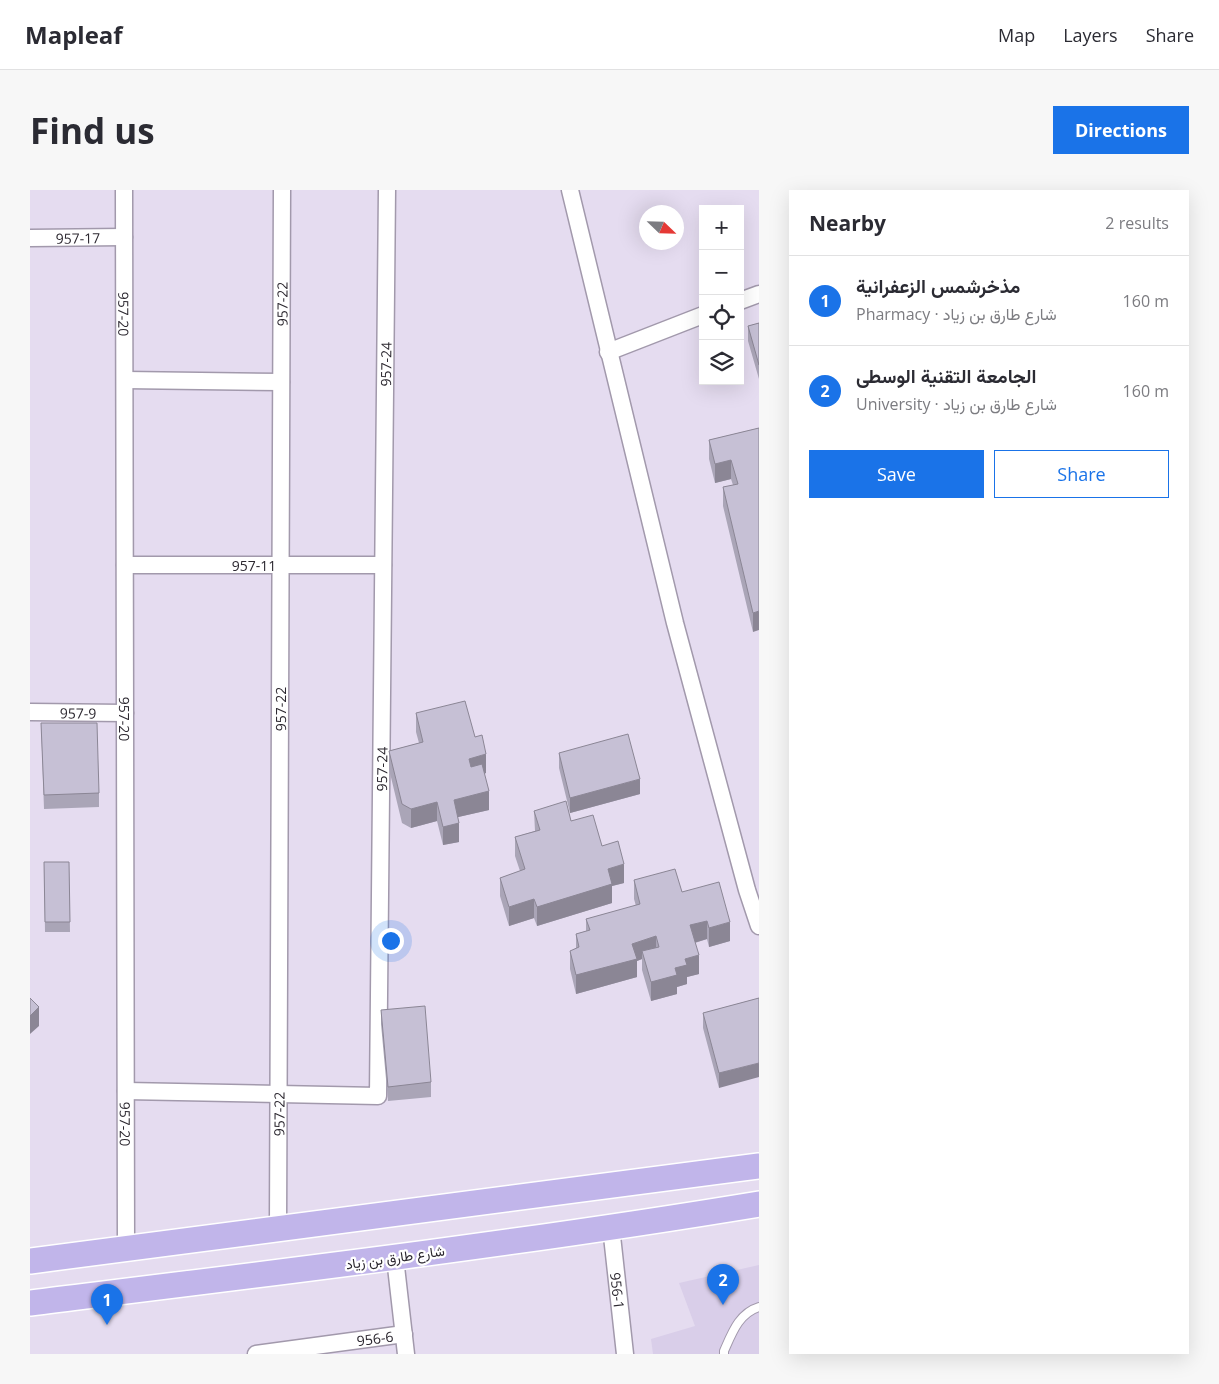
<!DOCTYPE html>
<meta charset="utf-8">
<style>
body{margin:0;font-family:"Open Sans",Vazirmatn,sans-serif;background:#f7f7f7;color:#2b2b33}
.controls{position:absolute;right:15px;top:15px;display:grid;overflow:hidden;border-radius:0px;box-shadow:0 5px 20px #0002}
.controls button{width:45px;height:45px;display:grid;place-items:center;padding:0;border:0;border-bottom:1px solid #e1e1e2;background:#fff;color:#2b2b33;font:25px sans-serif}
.compass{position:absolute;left:609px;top:15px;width:45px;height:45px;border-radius:50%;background:#fff;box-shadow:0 5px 20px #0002;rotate:113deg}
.you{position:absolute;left:360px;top:750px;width:18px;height:18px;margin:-12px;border:4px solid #fff;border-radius:50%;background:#1a73e8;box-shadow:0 0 0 8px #1a73e833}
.badge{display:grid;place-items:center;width:32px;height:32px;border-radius:50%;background:#1a73e8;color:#fff;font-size:16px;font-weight:700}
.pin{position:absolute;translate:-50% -41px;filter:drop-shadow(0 1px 2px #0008)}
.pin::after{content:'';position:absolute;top:26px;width:18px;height:15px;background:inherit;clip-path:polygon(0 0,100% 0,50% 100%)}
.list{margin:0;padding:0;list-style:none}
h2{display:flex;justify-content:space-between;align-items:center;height:65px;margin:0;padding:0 20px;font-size:21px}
h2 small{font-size:16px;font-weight:400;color:#7c7c81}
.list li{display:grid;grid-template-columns:32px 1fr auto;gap:15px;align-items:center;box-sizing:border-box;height:90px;padding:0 20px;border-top:1px solid #e1e1e2}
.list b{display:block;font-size:19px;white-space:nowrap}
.list p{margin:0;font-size:16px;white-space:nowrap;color:#7c7c81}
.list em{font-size:16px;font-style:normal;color:#7c7c81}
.actions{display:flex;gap:10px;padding:15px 20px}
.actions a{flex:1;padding:11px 0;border:1px solid #1a73e8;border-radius:0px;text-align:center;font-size:18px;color:#1a73e8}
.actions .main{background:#1a73e8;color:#fff}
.icon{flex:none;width:28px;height:28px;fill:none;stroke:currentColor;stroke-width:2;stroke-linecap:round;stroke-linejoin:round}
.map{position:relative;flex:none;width:729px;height:1164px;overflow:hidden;border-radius:0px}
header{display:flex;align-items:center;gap:30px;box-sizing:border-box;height:70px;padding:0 25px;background:#fff;border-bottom:1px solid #e1e1e2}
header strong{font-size:24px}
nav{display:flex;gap:28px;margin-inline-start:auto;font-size:18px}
.intro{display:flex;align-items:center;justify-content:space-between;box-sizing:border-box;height:120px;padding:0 30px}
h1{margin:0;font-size:35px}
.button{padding:12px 22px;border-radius:0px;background:#1a73e8;color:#fff;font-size:18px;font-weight:700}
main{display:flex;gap:30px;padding:0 30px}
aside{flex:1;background:#fff;border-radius:0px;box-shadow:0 5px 20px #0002}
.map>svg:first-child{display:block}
</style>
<header>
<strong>Mapleaf</strong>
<nav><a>Map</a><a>Layers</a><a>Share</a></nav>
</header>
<div class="intro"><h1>Find us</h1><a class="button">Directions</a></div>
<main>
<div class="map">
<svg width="729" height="1164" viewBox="0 0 729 1164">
<rect width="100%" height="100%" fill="#e5dcf0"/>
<!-- built -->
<path fill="#d9cee9" d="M729,1075V1164H623L621,1149L665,1136L649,1093Z"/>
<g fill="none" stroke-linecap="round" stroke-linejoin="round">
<!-- lane casing -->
<g stroke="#a299ac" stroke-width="10">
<path id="lane" d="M694,1164V1161C702,1143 709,1123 729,1117"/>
</g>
<!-- street casing -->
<g stroke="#a299ac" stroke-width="19">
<g id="street">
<path id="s1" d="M94,0L96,1058"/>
<path d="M540,0L645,433L717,700L729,736"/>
<path id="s2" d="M0,48L94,47"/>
<path d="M710,111L729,104"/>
<path d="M578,162L673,125"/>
<path d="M95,190L251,192"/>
<path id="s3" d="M95,375H353"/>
<path id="s4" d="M0,522L95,523"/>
<path id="s5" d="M96,901L348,906L357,0"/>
<path id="s6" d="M581,1037L595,1164"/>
<path id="s7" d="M248,1038L252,0"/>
<path d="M365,1068L376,1164"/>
<path id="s8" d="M226,1164L374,1144"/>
</g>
</g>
<!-- primary casing -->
<g stroke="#fff" stroke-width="28">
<path id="primary" d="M0,1071L729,976
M0,1113C243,1083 487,1054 729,1014"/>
</g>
<!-- lane -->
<use href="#lane" stroke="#fff" stroke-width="8"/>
<!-- street -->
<use href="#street" stroke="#fff" stroke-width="16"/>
<!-- primary -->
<use href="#primary" stroke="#c1b5ea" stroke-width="25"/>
</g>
<!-- wall -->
<path fill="#aaa5b7" d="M729,133V189L718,151V136Z
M729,238L723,442L693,316V297L703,295L701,289L685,293L679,269V250Z
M386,523L445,547L456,583L454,584L459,620L428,627L429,652L413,655L407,631L381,638L372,633L359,579V561L389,553L386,542Z
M11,533L69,603V617L14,619Z
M529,563L610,604L540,623L529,578Z
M504,621L541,631L572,656L594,693L582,696V713L507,736L504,728L479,736L470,706V688L490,681L485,666V647L505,641Z
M14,672H39L40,742H15Z
M604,690L652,702L700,751L679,757L677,749L665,753L669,784L657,787V794L647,797V804L621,811L612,780V769L607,771V787L546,804L540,779V761L546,759V744L556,741V729L606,716L604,709Z
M729,808L689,898L673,838V823Z
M351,820L401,892V907L358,911L351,834Z"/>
<!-- shaded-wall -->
<path fill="#8b8695" d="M701,270V289L685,293V274Z
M729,421V440L723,442V423Z
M456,564V583L439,588V569Z
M610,589V604L540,623V608Z
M459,601V620L424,628V610Z
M407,612V631L381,638V619Z
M429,633V652L413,655V637Z
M594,674V693L582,696V713L507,736V717L578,679Z
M504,709V728L479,736V717Z
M677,731V749L660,754V735Z
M700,732V751L679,757V738Z
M626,746V765L612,761V769L607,771V787L546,804V785L602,754Z
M669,765V784L657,787V794L647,797V804L621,811V792L645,778L655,769Z
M9,817V836L0,844V826Z
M729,873V887L689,898V883Z"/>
<!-- building -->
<path fill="#c6c0d5" stroke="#8b8695" d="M729,133V175L718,136Z
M729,238V421L723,423L693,297L708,294L701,270L685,274L679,250Z
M435,511L445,547L452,545L456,564L439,569L441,577L452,574L459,601L424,610L429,633L413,637L407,612L381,619L372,614L359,561L393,552L386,523Z
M11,533H67L69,603L14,605Z
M598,544L610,589L540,608L529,563Z
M536,611L541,631L563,625L572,656L588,651L594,674L578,679L582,694L507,717L504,709L479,717L470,688L495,679L485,647L510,640L504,621Z
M14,672H39L40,732H15Z
M645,679L652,702L689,692L700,732L679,738L677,731L660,735L669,765L655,769L657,775L645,778L647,785L621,792L612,761L629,757L626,746L602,754L607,769L546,785L540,761L549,757L546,744L560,740L556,729L610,714L604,690Z
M0,808L9,817L0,826Z
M729,808V873L689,883L673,823Z
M395,816L401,892L358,897L351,820Z"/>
<g text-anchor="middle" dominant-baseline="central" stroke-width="4.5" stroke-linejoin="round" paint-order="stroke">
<!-- street labels -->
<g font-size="14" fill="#2c2830" stroke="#fff">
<text stroke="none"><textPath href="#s2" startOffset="48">957-17</textPath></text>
<text stroke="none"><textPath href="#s7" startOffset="924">957-22</textPath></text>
<text stroke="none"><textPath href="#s1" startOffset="124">957-20</textPath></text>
<text stroke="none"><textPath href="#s5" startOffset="984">957-24</textPath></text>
<text stroke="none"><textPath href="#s3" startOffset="129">957-11</textPath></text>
<text stroke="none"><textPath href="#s7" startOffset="519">957-22</textPath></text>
<text stroke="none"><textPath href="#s4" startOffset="48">957-9</textPath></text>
<text stroke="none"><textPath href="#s1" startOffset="529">957-20</textPath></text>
<text stroke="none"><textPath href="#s5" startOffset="579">957-24</textPath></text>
<text stroke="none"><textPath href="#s7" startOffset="114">957-22</textPath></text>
<text stroke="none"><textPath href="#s1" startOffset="934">957-20</textPath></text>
<text transform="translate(365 1067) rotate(-8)">شارع طارق بن زياد</text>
<text stroke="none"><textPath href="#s6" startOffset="64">956-1</textPath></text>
<text stroke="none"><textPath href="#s8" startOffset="120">956-6</textPath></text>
</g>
</g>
</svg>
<div class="controls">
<button>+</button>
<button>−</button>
<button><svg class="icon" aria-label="locate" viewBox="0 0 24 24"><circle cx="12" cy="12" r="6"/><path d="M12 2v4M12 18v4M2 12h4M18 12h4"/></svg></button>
<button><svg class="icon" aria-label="layers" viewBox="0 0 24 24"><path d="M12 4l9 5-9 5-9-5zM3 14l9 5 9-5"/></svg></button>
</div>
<svg class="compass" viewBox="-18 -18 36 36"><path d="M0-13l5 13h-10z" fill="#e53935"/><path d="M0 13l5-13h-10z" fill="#7c7c81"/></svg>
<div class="you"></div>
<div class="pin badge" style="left:77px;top:1135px">1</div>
<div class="pin badge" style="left:693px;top:1115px">2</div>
</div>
<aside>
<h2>Nearby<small>2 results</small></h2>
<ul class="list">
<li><span class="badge">1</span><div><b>مذخرشمس الزعفرانية</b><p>Pharmacy · شارع طارق بن زياد</p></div><em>160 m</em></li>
<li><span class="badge">2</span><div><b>الجامعة التقنية الوسطى</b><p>University · شارع طارق بن زياد</p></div><em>160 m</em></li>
</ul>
<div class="actions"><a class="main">Save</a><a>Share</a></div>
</aside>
</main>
